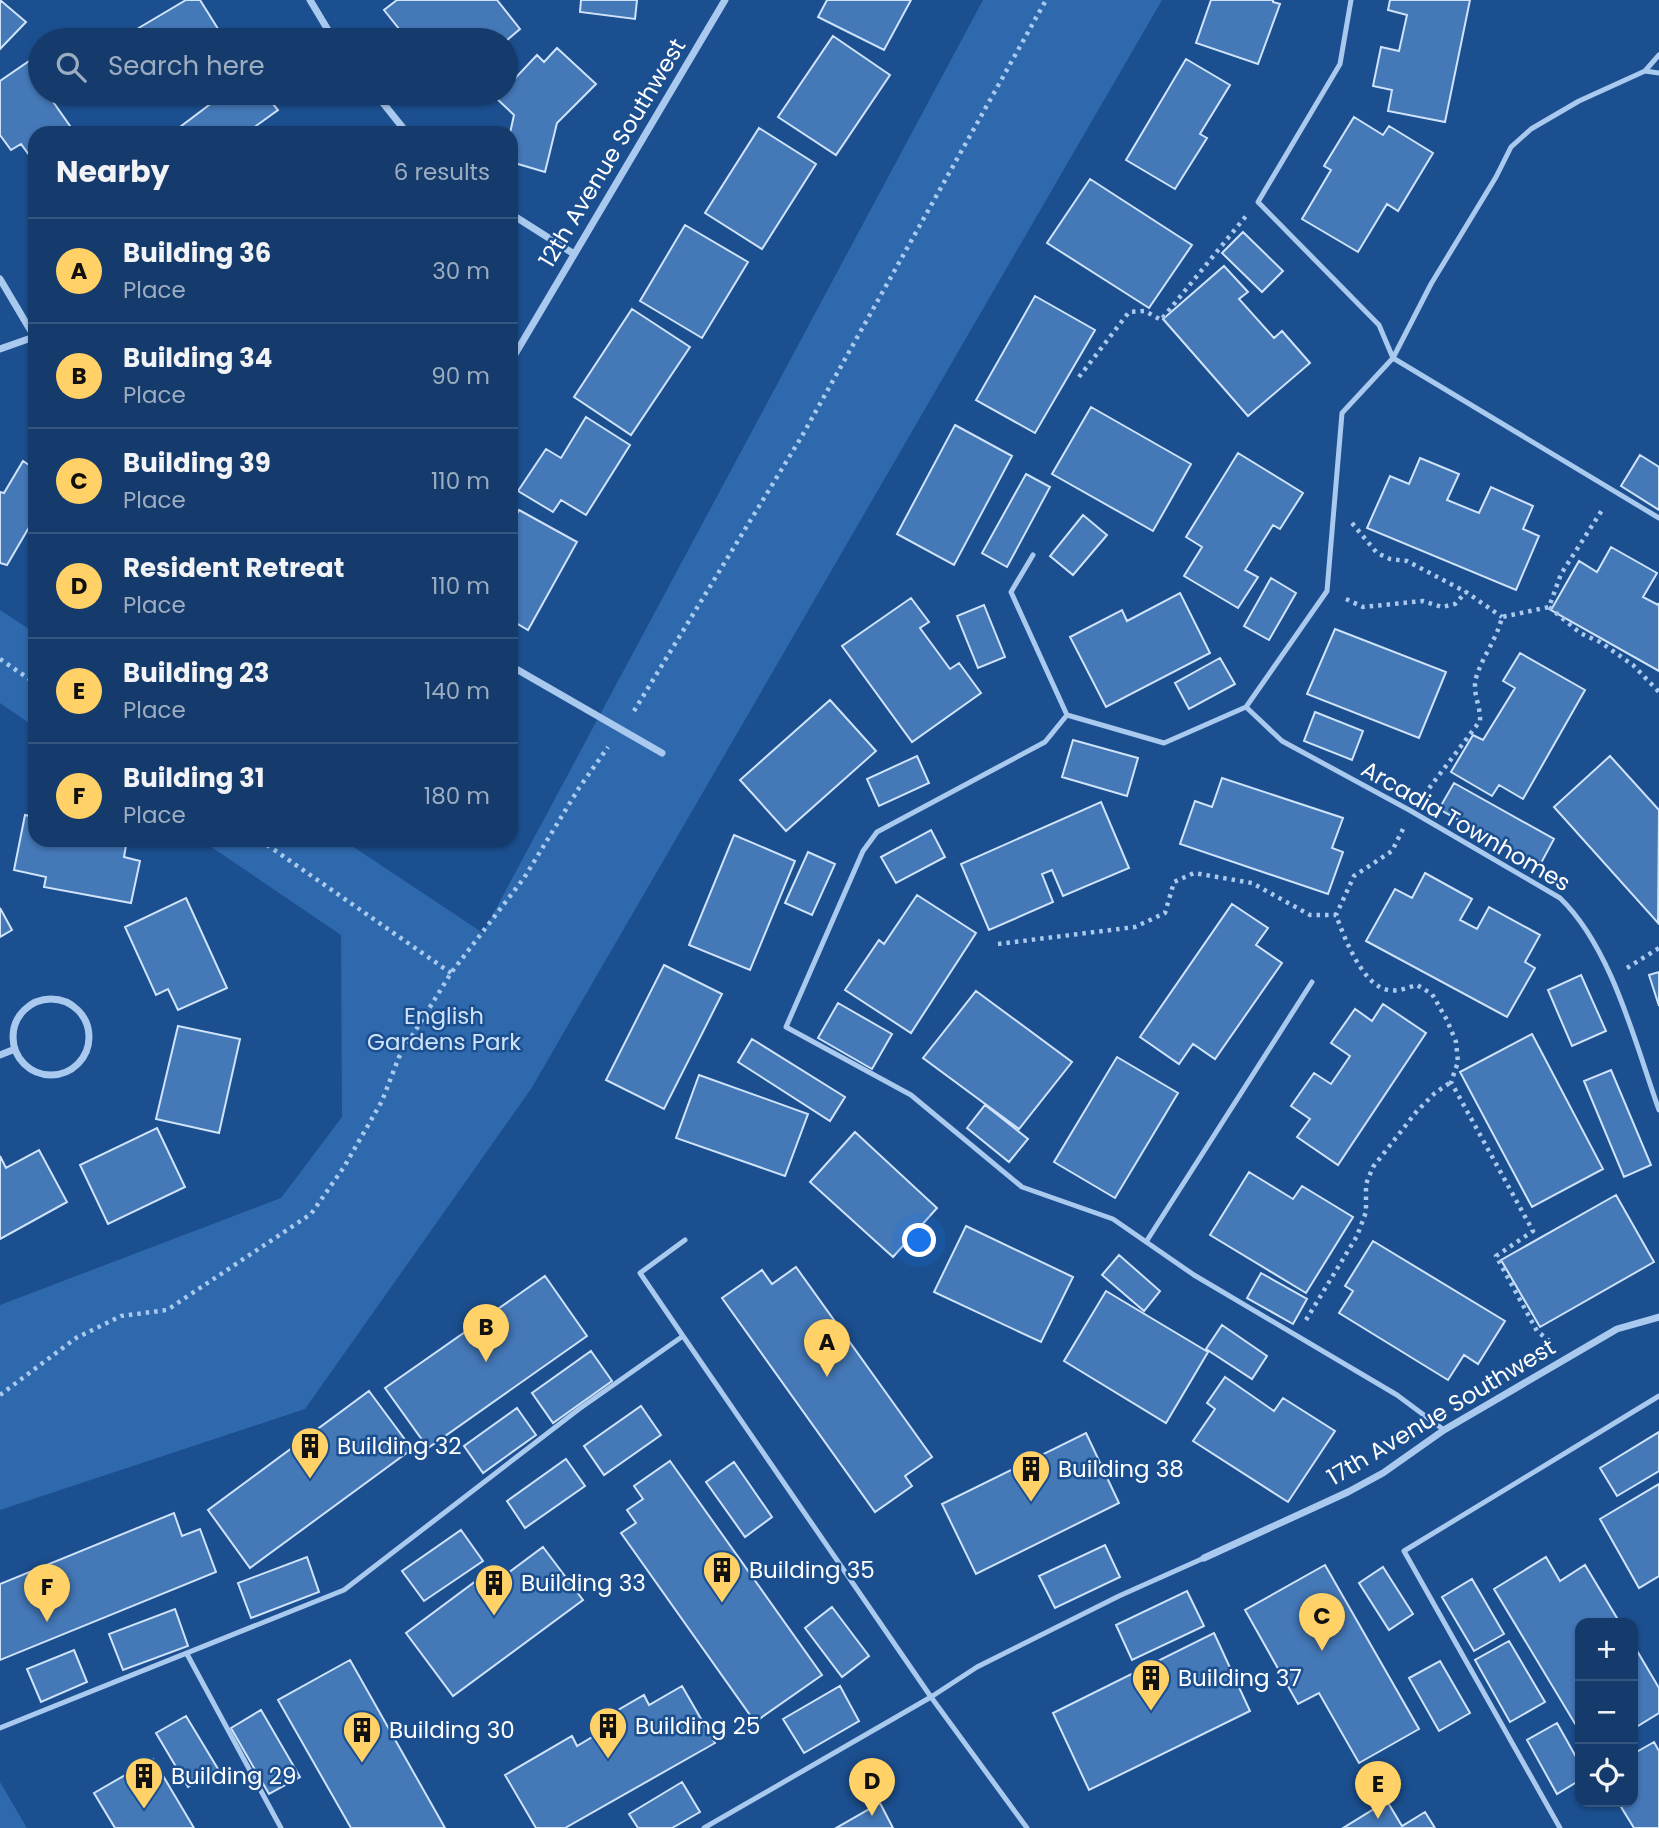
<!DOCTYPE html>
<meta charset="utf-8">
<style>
body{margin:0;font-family:Poppins,sans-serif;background:#1d4271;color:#f1f3f6}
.controls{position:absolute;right:21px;bottom:21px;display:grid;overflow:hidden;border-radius:14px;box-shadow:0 2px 5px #0004}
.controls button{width:63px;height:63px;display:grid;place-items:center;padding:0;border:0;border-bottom:2px solid #33557e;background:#143b6b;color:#f1f3f6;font:35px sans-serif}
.you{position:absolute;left:920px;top:1241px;width:24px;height:24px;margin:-18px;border:5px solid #fff;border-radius:50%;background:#1a73e8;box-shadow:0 0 0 10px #1a73e833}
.badge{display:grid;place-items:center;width:46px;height:46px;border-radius:50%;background:#ffd166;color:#111;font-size:23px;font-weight:700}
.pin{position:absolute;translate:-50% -58px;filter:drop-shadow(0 2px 4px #0008)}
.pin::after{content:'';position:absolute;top:37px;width:24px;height:21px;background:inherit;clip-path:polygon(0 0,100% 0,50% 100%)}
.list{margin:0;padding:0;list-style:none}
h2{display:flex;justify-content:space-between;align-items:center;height:91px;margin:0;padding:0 28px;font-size:30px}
h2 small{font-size:23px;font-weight:400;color:#9dadc1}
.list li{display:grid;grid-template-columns:46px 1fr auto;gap:21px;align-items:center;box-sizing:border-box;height:105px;padding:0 28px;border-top:2px solid #33557e}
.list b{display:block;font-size:26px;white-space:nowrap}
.list p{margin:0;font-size:23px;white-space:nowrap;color:#9dadc1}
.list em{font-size:23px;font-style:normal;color:#9dadc1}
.icon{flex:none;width:38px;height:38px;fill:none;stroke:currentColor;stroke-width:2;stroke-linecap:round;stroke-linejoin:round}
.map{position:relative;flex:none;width:1659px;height:1828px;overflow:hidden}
.search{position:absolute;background:#143b6b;box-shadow:0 2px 5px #0004;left:28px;top:28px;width:490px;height:77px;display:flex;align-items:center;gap:18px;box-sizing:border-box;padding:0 24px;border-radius:38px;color:#9dadc1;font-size:26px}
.panel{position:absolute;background:#143b6b;box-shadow:0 2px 5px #0004;left:28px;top:126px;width:490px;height:721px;border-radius:21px}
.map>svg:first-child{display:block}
</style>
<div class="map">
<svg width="1659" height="1828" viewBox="0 0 1659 1828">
<rect width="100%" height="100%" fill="#1b4f8f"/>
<!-- green -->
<path fill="#2e69ad" d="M983,0H1162L531,1089L305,1409L0,1510V1305L281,1198L342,1117L341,935L201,840H343L483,933Z
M0,610L35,633V727L0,703Z
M0,1782L27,1828H0Z"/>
<!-- building -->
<path fill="#4478b7" stroke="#cfe3fa" stroke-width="2" d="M0,0L26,22L0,49Z
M186,0H200L225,40H144L137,29Z
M397,0H497L520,29L506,41L432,40L427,33L418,40H408L384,10Z
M581,0H637L635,19L580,12Z
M827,0H911L884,50L818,17Z
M1211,0H1273V2L1280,4L1258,64L1196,43Z
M1390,0H1470L1445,122L1388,111L1392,90L1373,86L1381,47L1399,51L1407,15L1388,10Z
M833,36L890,75L836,155L778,117Z
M557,48L596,84L557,123L545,172L511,162L510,133L514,115L496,98L501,93H506V88L537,55L544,62Z
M38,55L40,58V93H53L49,96L75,133H35V163L21,144L11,150L0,135V81Z
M1186,59L1230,85L1200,134L1207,138L1175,189L1126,160Z
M225,93H264L278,110L249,131L251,133H178L176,130Z
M1354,117L1383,135L1389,126L1433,153L1398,211L1387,204L1358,252L1302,219L1331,170L1324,166Z
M759,128L816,164L762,249L705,213Z
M1090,179L1192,245L1149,308L1047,243Z
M685,225L748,262L702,338L640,301Z
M1243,232L1283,271L1262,292L1222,253Z
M1224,266L1248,292L1239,299L1274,338L1282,331L1310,363L1248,416L1163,319Z
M1035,296L1095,330L1035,433L976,400Z
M632,309L690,347L631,435L574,397Z
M1091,407L1191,464L1153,531L1052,474Z
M586,417L630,445L586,515L561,500L553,512L518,491L546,449L561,458Z
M955,425L1012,456L954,565L897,534Z
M1238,453L1303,493L1280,529L1273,525L1245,570L1258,577L1238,608L1184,576L1202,547L1186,537Z
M1640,455L1659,467V510L1621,486Z
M1420,458L1459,474L1447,500L1479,513L1491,487L1533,506L1523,529L1539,536L1516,590L1367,528L1390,476L1409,484Z
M23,461L35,469V517L7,565L0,563V492L4,493Z
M1026,474L1050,487L1007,567L982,553Z
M519,510L577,542L528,630L511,620V524Z
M1083,515L1107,535L1073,575L1050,556Z
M1611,547L1657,573L1643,597L1658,605L1659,603V671L1551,610L1579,561L1597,572Z
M1271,578L1296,593L1269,640L1244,626Z
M1180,593L1210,653L1106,707L1070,637L1122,610L1127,621Z
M911,598L929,622L920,628L950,669L959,663L981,693L912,742L842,646Z
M984,605L1005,657L978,668L957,616Z
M1335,629L1446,672L1419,738L1307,694Z
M1520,653L1585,690L1523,799L1499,785L1492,796L1451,772L1473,735L1483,740L1515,688L1503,681Z
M1220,658L1235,684L1189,709L1175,683Z
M830,700L876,751L786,831L740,780Z
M1315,712L1363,731L1352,760L1304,741Z
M1073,740L1138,758L1127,796L1062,777Z
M917,756L929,783L879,806L867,779Z
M1610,756L1659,810L1658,923L1554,807Z
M1222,778L1343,818L1332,848L1343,852L1328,894L1180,844L1195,801L1212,807Z
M1454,783L1554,839L1540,865L1439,809Z
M1101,802L1129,868L1063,896L1052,870L1042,874L1053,902L989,930L961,864Z
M25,815L35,817V840H127L124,857L140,861L131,903L44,887L46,877L14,870Z
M931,830L945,857L896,883L881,857Z
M734,835L795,861L750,970L689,945Z
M808,852L835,864L812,915L785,903Z
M1425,873L1472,899L1460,920L1477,929L1489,907L1540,935L1525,962L1535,968L1507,1017L1366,941L1395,889L1412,898Z
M917,895L976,933L911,1033L845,990L879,940L884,944Z
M186,898L227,988L178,1010L168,989L156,995L125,927Z
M1232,904L1268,928L1256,945L1282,963L1215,1059L1193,1044L1179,1064L1140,1037Z
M0,908L12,930L0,937Z
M664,965L722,994L664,1109L606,1080Z
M1659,972V1006L1649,975Z
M1581,975L1606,1031L1572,1046L1548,990Z
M976,991L1072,1062L1019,1129L923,1058Z
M838,1003L892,1034L872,1069L818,1038Z
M1383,1004L1426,1033L1338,1165L1297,1137L1310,1119L1291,1106L1314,1073L1331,1084L1350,1056L1331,1043L1355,1009L1372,1021Z
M178,1026L240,1039L219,1133L156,1119Z
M1532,1034L1603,1169L1532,1207L1460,1072Z
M752,1039L845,1097L830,1121L738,1062Z
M1117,1057L1178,1093L1115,1198L1054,1162Z
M1611,1070L1651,1165L1624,1177L1584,1081Z
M699,1075L808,1114L785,1176L676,1138Z
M985,1105L1028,1139L1009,1162L967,1128Z
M157,1128L185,1187L108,1224L80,1165Z
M855,1132L937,1208L893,1257L810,1182Z
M39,1150L67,1202L0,1239V1156L6,1168Z
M1249,1172L1293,1199L1302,1186L1353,1217L1306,1293L1210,1235Z
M1616,1195L1654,1262L1540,1327L1501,1260Z
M966,1226L1073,1277L1041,1342L934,1292Z
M1373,1241L1505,1321L1478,1364L1464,1355L1448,1380L1339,1313L1353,1291L1345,1286Z
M1119,1255L1160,1291L1144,1311L1102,1275Z
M796,1267L932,1457L905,1476L912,1486L875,1512L722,1298L762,1270L772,1284Z
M1261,1273L1307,1299L1293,1324L1247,1298Z
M545,1276L587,1336L428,1448L385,1388Z
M1106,1291L1208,1352L1166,1423L1064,1361Z
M1222,1325L1267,1356L1252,1379L1206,1349Z
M591,1351L612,1381L553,1423L532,1393Z
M1225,1377L1274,1411L1283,1398L1335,1431L1288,1502L1193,1441L1215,1409L1207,1403Z
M369,1391L412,1449L250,1568L208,1510Z
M641,1406L661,1435L604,1475L584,1446Z
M517,1408L536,1435L483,1473L464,1446Z
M1659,1432V1471L1617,1496L1600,1468Z
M1086,1433L1119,1503L976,1574L942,1504Z
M566,1459L585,1486L525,1528L507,1501Z
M670,1461L822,1675L755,1722L621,1533L636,1523L627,1510L643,1499L634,1486Z
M734,1462L772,1517L745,1537L706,1482Z
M1659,1484V1576L1639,1588L1600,1519Z
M174,1513L182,1536L200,1529L216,1572L0,1660V1584Z
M461,1530L483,1561L424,1601L402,1571Z
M1105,1545L1120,1577L1055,1608L1039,1576Z
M543,1547L583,1600L453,1696L406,1633L480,1578L488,1588Z
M307,1557L319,1592L251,1618L238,1583Z
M1546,1557L1560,1581L1585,1565L1620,1623H1580V1732L1494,1589Z
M1325,1565L1419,1729L1359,1763L1319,1693L1298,1704L1245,1610Z
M1383,1567L1413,1614L1389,1630L1359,1583Z
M1472,1579L1504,1634L1474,1651L1442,1597Z
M1187,1591L1204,1626L1132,1660L1116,1625Z
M832,1607L869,1656L842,1677L805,1628Z
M175,1609L188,1646L123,1670L109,1634Z
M1214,1633L1250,1711L1089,1790L1053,1713Z
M1509,1641L1545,1702L1510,1722L1475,1660Z
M1633,1644L1659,1688V1713L1633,1729Z
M74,1650L87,1682L41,1702L27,1669Z
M350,1660L445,1828H351L278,1700Z
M1440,1661L1470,1713L1439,1731L1409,1678Z
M682,1686L715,1743L565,1828H536L505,1775L572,1736L577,1746L604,1730L599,1721L644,1695L649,1705Z
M840,1686L859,1721L804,1753L783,1719Z
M261,1710L300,1777L269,1794L231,1728Z
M186,1716L218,1769L188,1787L156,1733Z
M1557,1723L1580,1764V1780L1557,1794L1527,1740Z
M1654,1742L1659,1751V1828H1634L1618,1802H1633V1754Z
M153,1759L194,1828H115L94,1793Z
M682,1782L700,1812L672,1828H638L629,1814Z
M1387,1801L1402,1826L1425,1812L1435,1828H1343Z
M880,1803L893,1828H836Z"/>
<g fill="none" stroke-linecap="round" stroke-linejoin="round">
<!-- path -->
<path stroke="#a9c9ee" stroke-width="4.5" stroke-dasharray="3.5 5" stroke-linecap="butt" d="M1079,377L1129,312L1145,311L1161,320L1246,216
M1352,523L1377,553L1390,559L1407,561L1466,592L1502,617
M1346,599L1363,607L1423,601L1442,607L1455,604L1466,592
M1549,607L1580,633L1600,642L1633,665L1659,692
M0,659L35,683
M634,711L802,436L1046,0
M1424,795L1480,721C1481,706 1472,694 1476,678C1482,657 1497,639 1502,617L1549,607L1561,574L1604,507
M1403,829L1392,851L1354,876L1336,915C1344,937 1363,987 1389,990C1398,992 1409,987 1417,985L1432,994L1447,1020L1456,1042L1458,1062L1451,1082L1533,1231L1496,1256L1537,1331L1552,1343
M260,840L451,973
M998,944L1135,927L1165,913L1174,882L1194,873L1252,883L1310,915H1336
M1627,968L1659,948
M1306,1320L1357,1236L1366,1212V1184L1373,1167L1417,1111L1435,1093L1451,1082
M0,1395L76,1338L121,1316L167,1310L311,1214L344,1167L382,1101L399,1057L451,973L524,878L579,788L608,747"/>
<!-- lane -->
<path stroke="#a9c9ee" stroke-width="5" d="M1351,0L1340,64L1258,202L1379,325L1393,358L1659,518
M1645,71L1659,73
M1033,555L1011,592L1067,715L1045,742L877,832L863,851L786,1027L911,1095L1022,1187L1113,1219L1194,1275L1397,1395L1444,1430
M1246,707L1327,591L1342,413L1393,358L1431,284L1496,177L1511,147L1531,129L1579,101L1645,71L1659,55
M1067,715L1164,743L1246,707L1282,741L1411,811L1560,898C1612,948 1635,1043 1659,1110
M1146,1242L1312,982
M683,1336L931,1697L1027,1828
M187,1654L281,1828
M0,1728L344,1590L579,1409L683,1336L640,1273L685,1240
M704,1828L931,1697L977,1667L1119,1596L1204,1558
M1560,1828L1404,1551L1659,1396"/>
<!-- street -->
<path stroke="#a9c9ee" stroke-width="7" d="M310,0L334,40
M375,93L407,133
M511,214L574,254
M0,279L35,338
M0,349L34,337
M511,361L725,0
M511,666L662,753
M13 1037a38 38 0 1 1 76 0a38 38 0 1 1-76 0Z
M0,1055L15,1049
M1204,1558L1348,1492L1383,1473L1444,1430L1617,1329L1659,1317"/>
</g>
<!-- icons -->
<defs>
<g id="building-pin" transform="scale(2.0125)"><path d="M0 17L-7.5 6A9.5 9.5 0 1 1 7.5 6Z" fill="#ffd166" stroke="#1b4f8f"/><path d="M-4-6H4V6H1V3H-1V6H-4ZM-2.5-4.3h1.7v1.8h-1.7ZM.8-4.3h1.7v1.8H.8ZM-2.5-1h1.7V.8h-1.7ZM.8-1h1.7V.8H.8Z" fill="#111"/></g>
</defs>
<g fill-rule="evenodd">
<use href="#building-pin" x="310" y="1446"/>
<use href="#building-pin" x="1031" y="1469"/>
<use href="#building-pin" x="722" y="1570"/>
<use href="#building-pin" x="494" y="1583"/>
<use href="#building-pin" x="1151" y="1678"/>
<use href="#building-pin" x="608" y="1726"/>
<use href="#building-pin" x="362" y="1730"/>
<use href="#building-pin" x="144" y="1776"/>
</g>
<g text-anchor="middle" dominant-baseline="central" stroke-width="5" stroke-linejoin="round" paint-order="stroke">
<!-- street labels -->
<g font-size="23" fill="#fff" stroke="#1b4f8f">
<text transform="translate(612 153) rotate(-59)">12th Avenue Southwest</text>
<text transform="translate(1466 826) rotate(30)">Arcadia Townhomes</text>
<text transform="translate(1441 1412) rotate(-31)">17th Avenue Southwest</text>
</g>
<!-- park labels -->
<g font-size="23" fill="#cfe3fa" stroke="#1b4f8f">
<text x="444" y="1016">English<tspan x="444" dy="26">Gardens Park</tspan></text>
</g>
<!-- poi labels -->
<g font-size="23" fill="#fff" stroke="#1b4f8f" text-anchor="start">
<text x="337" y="1446">Building 32</text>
<text x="1058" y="1469">Building 38</text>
<text x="749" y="1570">Building 35</text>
<text x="521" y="1583">Building 33</text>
<text x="1178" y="1678">Building 37</text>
<text x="635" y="1726">Building 25</text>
<text x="389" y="1730">Building 30</text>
<text x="171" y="1776">Building 29</text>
</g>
</g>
</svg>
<div class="controls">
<button>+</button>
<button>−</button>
<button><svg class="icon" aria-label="locate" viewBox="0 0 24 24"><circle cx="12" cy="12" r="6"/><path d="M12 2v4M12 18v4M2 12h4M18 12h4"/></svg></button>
</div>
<div class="you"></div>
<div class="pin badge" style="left:827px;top:1377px">A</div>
<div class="pin badge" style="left:486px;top:1362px">B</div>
<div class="pin badge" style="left:1322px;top:1651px">C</div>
<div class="pin badge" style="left:872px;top:1816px">D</div>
<div class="pin badge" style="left:1378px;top:1819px">E</div>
<div class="pin badge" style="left:47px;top:1622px">F</div>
<div class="search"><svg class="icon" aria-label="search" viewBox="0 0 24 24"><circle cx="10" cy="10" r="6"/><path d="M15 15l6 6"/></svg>Search here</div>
<section class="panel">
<h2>Nearby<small>6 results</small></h2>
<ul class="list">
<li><span class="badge">A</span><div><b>Building 36</b><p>Place</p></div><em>30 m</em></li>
<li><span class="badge">B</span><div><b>Building 34</b><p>Place</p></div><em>90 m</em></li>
<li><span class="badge">C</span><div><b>Building 39</b><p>Place</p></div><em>110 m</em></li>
<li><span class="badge">D</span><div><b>Resident Retreat</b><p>Place</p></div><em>110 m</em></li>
<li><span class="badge">E</span><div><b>Building 23</b><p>Place</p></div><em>140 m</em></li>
<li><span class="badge">F</span><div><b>Building 31</b><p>Place</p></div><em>180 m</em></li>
</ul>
</section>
</div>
